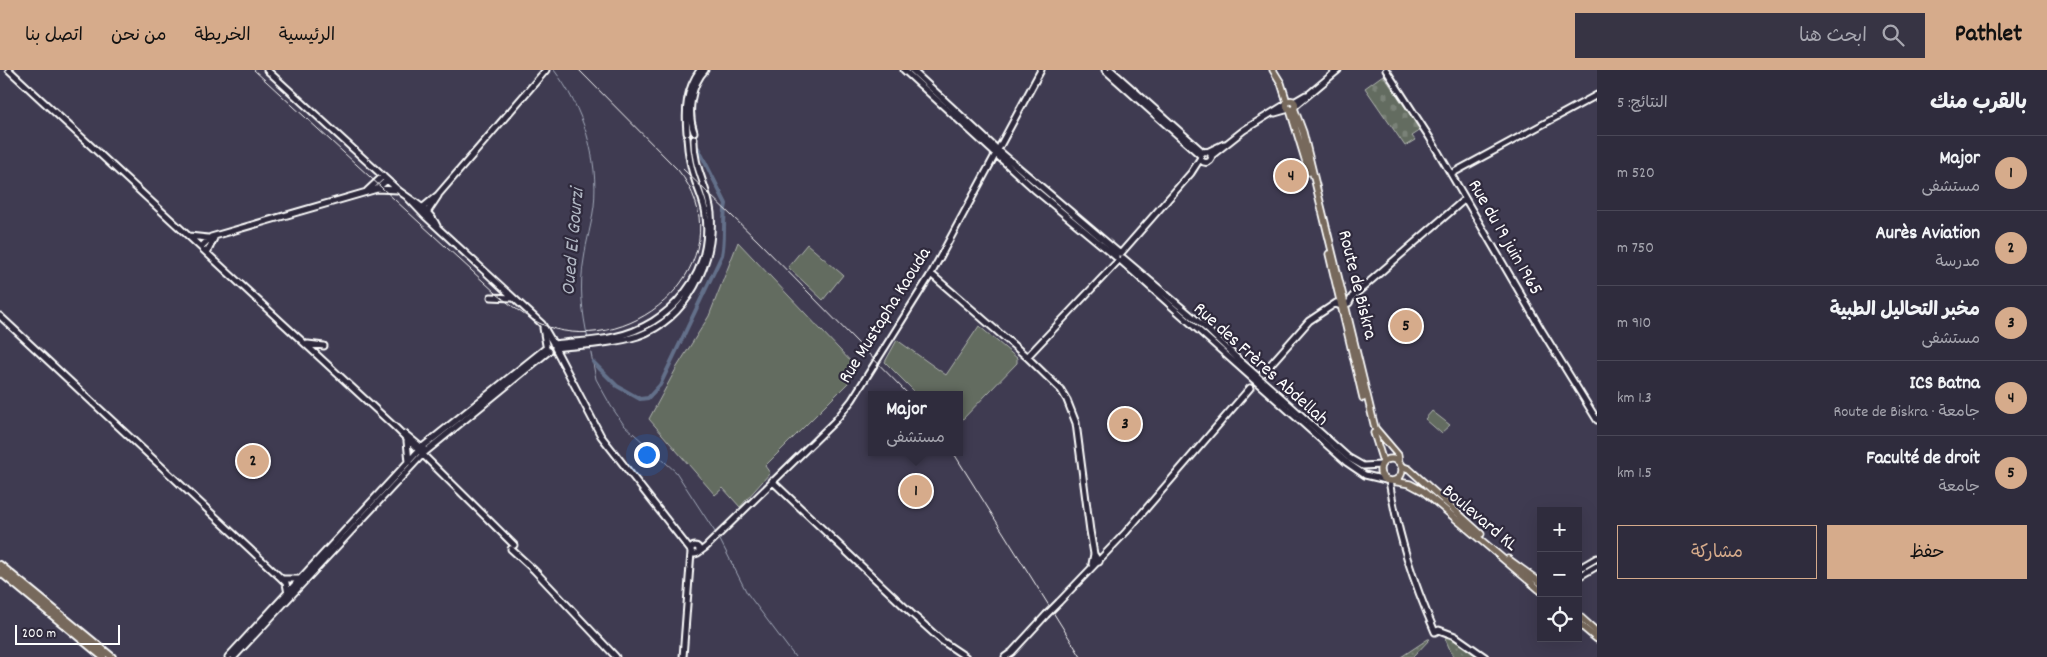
<!DOCTYPE html>
<html lang="ar">
<meta charset="utf-8">
<style>
body{margin:0;font-family:Dekko,"Playpen Sans Arabic",sans-serif;background:#373444;color:#f1f3f6;direction:rtl}
.controls{position:absolute;right:15px;bottom:15px;display:grid;overflow:hidden;border-radius:0px;box-shadow:0 5px 20px #0002}
.controls button{width:45px;height:45px;display:grid;place-items:center;padding:0;border:0;border-bottom:1px solid #4a4857;background:#2f2c3d;color:#f1f3f6;font:25px sans-serif}
.scale{position:absolute;left:15px;bottom:12px;width:105px;box-sizing:border-box;padding-left:5px;border:2px solid #fff;border-top:0;font-size:14px;line-height:18px;white-space:nowrap;color:#fff;-webkit-text-stroke:4px #2f2a3d;paint-order:stroke}
.you{position:absolute;left:646px;top:384px;width:18px;height:18px;margin:-12px;border:4px solid #fff;border-radius:50%;background:#1a73e8;box-shadow:0 0 0 8px #1a73e833}
.badge{display:grid;place-items:center;width:32px;height:32px;border-radius:50%;background:#d6ab8b;color:#111;font-size:16px;font-weight:700}
.pin{position:absolute;translate:-50% -50%;border:2px solid #fff;box-shadow:0 1px 5px #0006}
.popup{position:absolute;left:868px;top:321px;width:95px;height:65px;box-sizing:border-box;display:grid;place-content:center;border-radius:0px;background:#2f2c3d;filter:drop-shadow(0 1px 4px #0005);font-size:16px;white-space:nowrap;color:#a7a7b0}
.popup b{font-size:19px;color:#f1f3f6}
.popup::after{content:'';position:absolute;left:50%;top:100%;margin-left:-10px;border:10px solid transparent;border-top-color:#2f2c3d}
.list{margin:0;padding:0;list-style:none}
h2{display:flex;justify-content:space-between;align-items:center;height:65px;margin:0;padding:0 20px;font-size:21px}
h2 small{font-size:16px;font-weight:400;color:#a7a7b0}
.list li{display:grid;grid-template-columns:32px 1fr auto;gap:15px;align-items:center;box-sizing:border-box;height:75px;padding:0 20px;border-top:1px solid #4a4857}
.list b{display:block;font-size:19px;white-space:nowrap}
.list p{margin:0;font-size:16px;white-space:nowrap;color:#a7a7b0}
.list em{font-size:16px;font-style:normal;color:#a7a7b0}
.actions{display:flex;gap:10px;padding:15px 20px}
.actions a{flex:1;padding:11px 0;border:1px solid #d6ab8b;border-radius:0px;text-align:center;font-size:18px;color:#d6ab8b}
.actions .main{background:#d6ab8b;color:#111}
.icon{flex:none;width:28px;height:28px;fill:none;stroke:currentColor;stroke-width:2;stroke-linecap:round;stroke-linejoin:round}
.map{position:relative;flex:none;width:1597px;height:587px;overflow:hidden;direction:ltr}
header{display:flex;align-items:center;gap:30px;box-sizing:border-box;height:70px;padding:0 25px;background:#d6ab8b;color:#111}
header strong{font-size:24px}
nav{display:flex;gap:28px;margin-inline-start:auto;font-size:18px}
.search{width:350px;height:45px;background:#373444;display:flex;align-items:center;gap:12px;box-sizing:border-box;padding:0 18px;border-radius:0px;color:#a7a7b0;font-size:19px}
main{display:flex}
aside{flex:1;background:#2f2c3d}
.map>svg:first-child{display:block}
</style>
<header>
<strong>Pathlet</strong>
<div class="search"><svg class="icon" aria-label="search" viewBox="0 0 24 24"><circle cx="10" cy="10" r="6"/><path d="M15 15l6 6"/></svg>ابحث هنا</div>
<nav><a>الرئيسية</a><a>الخريطة</a><a>من نحن</a><a>اتصل بنا</a></nav>
</header>
<main>
<aside>
<h2>بالقرب منك<small>النتائج: 5</small></h2>
<ul class="list">
<li><span class="badge">1</span><div><b>Major</b><p>مستشفى</p></div><em>520 m</em></li>
<li><span class="badge">2</span><div><b>Aurès Aviation</b><p>مدرسة</p></div><em>750 m</em></li>
<li><span class="badge">3</span><div><b>مخبر التحاليل الطبية</b><p>مستشفى</p></div><em>910 m</em></li>
<li><span class="badge">4</span><div><b>ICS Batna</b><p>جامعة · Route de Biskra</p></div><em>1.3 km</em></li>
<li><span class="badge">5</span><div><b>Faculté de droit</b><p>جامعة</p></div><em>1.5 km</em></li>
</ul>
<div class="actions"><a class="main">حفظ</a><a>مشاركة</a></div>
</aside>
<div class="map">
<svg width="1597" height="587" viewBox="0 0 1597 587">
<defs>
<pattern id="grass-dots" width="8" height="8" patternUnits="userSpaceOnUse" patternTransform="scale(1.25)"><rect width="8" height="8" fill="#636c60"/><path d="M2 2h.1M6 6h.1" fill="none" stroke="#7a8278" stroke-width="1.8" stroke-linecap="round"/></pattern>
<pattern id="cemetery-stones" width="16" height="16" patternUnits="userSpaceOnUse" patternTransform="scale(1.25)"><rect width="16" height="16" fill="#636c60"/><path d="M2 7V4a2 2 0 0 1 4 0v3zM10 15v-3a2 2 0 0 1 4 0v3z" fill="#7a8278"/></pattern>
</defs>
<rect width="100%" height="100%" fill="#3f3b51"/>
<filter id="ink" filterUnits="userSpaceOnUse"><feTurbulence type="fractalNoise" baseFrequency=".02" numOctaves="2"/><feDisplacementMap in="SourceGraphic" scale="10" xChannelSelector="R" yChannelSelector="G"/><feConvolveMatrix kernelMatrix="1 2 1 2 8 2 1 2 1" color-interpolation-filters="sRGB"/></filter>
<g filter="url(#ink)">
<!-- grass -->
<path fill="url(#grass-dots)" stroke="#b1b6b0" d="M1450,566L1482,587H1453L1445,568Z
M1428,569H1430L1413,587H1401Z"/>
<!-- cemetery -->
<path fill="url(#cemetery-stones)" stroke="#b1b6b0" d="M1383,5L1421,60L1412,66L1415,70L1405,76L1365,18Z"/>
<!-- garden -->
<path fill="#636c60" stroke="#b1b6b0" d="M738,172L855,296L848,313L765,396L770,403L740,437L723,418L715,425L649,349L677,297L709,246Z
M807,174L843,205L823,230L788,197Z
M979,256L1017,288V293L960,352V325H918L885,292L897,270L946,305Z
M1432,341L1450,355L1441,363L1425,349Z"/>
<g fill="none" stroke-linecap="round" stroke-linejoin="round">
<!-- stream -->
<path stroke="#a2a9b9" stroke-width="1" d="M554,0C583,38 599,88 594,136C592,154 586,171 584,189C579,216 582,242 588,269
M590,278L596,309L611,336L624,355L676,402L717,465
M719,468L747,523L795,587"/>
<!-- canal -->
<path stroke="#64708a" stroke-width="4" d="M593,292L617,316L640,329L648,328L660,315L722,185C726,167 722,151 726,134L698,78"/>
<!-- secondary casing -->
<g stroke="#fff" stroke-width="9">
<path id="secondary" d="M9,0L396,358L514,475
M267,0L398,120C412,131 429,139 437,156
M904,0L1034,119L1116,187
M912,0L998,80L1119,183
M1105,0L1200,85
M1111,0L1203,82
M1386,0L1430,68L1541,259L1597,350
M1294,32L1306,25
M1295,36L1338,0
M1275,43L1289,39
M694,62C687,42 691,15 705,0
M687,63C685,39 686,20 700,0
M1200.5 87a5.5 5.5 0 1 1 11 0a5.5 5.5 0 1 1-11 0Z
M1207,82L1224,74
M1211,86L1244,60L1286,34
M1451,104L1597,25
M377,119L398,120
M367,121L383,106
M408,128L425,146L542,254L553,273
M421,139L438,125L546,0
M426,144L438,126
M189,166L208,168
M201,177L211,167L377,119L387,110
M207,183L215,166
M1121,183L1191,103L1200,89
M1123,188L1208,260L1238,289L1349,388L1363,396L1381,395
M1121,191L1346,392L1365,405L1386,410
M931,204L1027,287L1061,320L1067,330L1076,353L1090,461L1094,484L1099,492
M491,227L512,228
M1335,234L1341,236L1349,233L1352,227L1465,129
M0,246L282,509L286,513L288,524
M543,258L546,275
M308,274L324,276
M553,274C573,271 594,272 614,267C670,255 713,205 706,146C705,133 699,122 695,110C690,96 688,83 687,68
M555,278C582,275 612,274 638,266C687,249 715,192 711,143C708,117 693,97 694,69
M555,278L601,366L691,481
M1027,287L1118,191
M1263,303L1309,251L1336,233
M405,364L423,379
M407,371L409,392
M772,411L911,543L942,571L966,587
M1389,411C1399,468 1412,509 1435,562L1439,560L1455,566L1485,587
M691 480a4 4 0 1 1 8 0a4 4 0 1 1-8 0Z
M511,479L534,500L616,587
M698,483L706,477L835,351L852,330L931,204L1041,0
M1092,494L1094,484
M1578,499L1597,488
M1578,507L1597,496
M282,509H300
M1059,532L1126,462L1250,318
M228,587L420,379L546,278
M234,587L424,383L549,281
M683,587L691,482
M1005,587L1012,582L1046,545"/>
</g>
<!-- primary casing -->
<g stroke="#fff" stroke-width="9">
<path id="primary" d="M1273,0L1281,13L1287,32
M1286.5 35a4.5 4.5 0 1 1 9 0a4.5 4.5 0 1 1-9 0Z
M1294,38L1303,62L1375,358L1398,385L1399,393
M1290,40L1309,102
M1329,184L1363,328
M1374,363L1383,392
M1380 400a11 11 0 1 1 22 0a11 11 0 1 1-22 0Z
M1401,396L1409,399L1481,464
M1392,411L1410,414L1423,421L1541,521
M1508,489L1541,513
M1578,545L1597,562
M1578,553L1597,569"/>
</g>
<!-- highway casing -->
<g stroke="#fff" stroke-width="10">
<path id="highway" d="M0,495L112,587
M0,502L103,587"/>
</g>
<!-- secondary -->
<use href="#secondary" stroke="#2f2a3d" stroke-width="5"/>
<!-- primary -->
<use href="#primary" stroke="#77695c" stroke-width="5.5"/>
<!-- highway -->
<use href="#highway" stroke="#77695c" stroke-width="6"/>
<!-- rail -->
<path stroke="#fff" stroke-width="1" d="M254,0L497,224C514,238 533,253 555,259C647,283 744,182 678,100L579,0
M683,99L757,170L909,325
M953,382L1081,587"/>
<!-- secondary-bridge casing -->
<g stroke="#fff" stroke-width="9" stroke-linecap="butt">
<path id="secondary-bridge" d="M1046,545L1059,532"/>
</g>
<!-- secondary-bridge -->
<use href="#secondary-bridge" stroke="#2f2a3d" stroke-width="5"/>
</g>
</g>
<g text-anchor="middle" dominant-baseline="central" stroke-width="4.5" stroke-linejoin="round" paint-order="stroke">
<!-- street labels -->
<g font-size="19" fill="#fff" stroke="#2f2a3d">
<text transform="translate(1504 168) rotate(60)">Rue du 19 juin 1965</text>
<text transform="translate(1356 215) rotate(76)">Route de Biskra</text>
<text transform="translate(886 246) rotate(-58)">Rue Mustapha Kaouda</text>
<text transform="translate(1260 295) rotate(42)">Rue des Frères Abdellah</text>
<text transform="translate(1479 449) rotate(40)">Boulevard KL</text>
</g>
<!-- water labels -->
<g font-size="20" font-style="italic" fill="#b2b8c4" stroke="#2f2a3d">
<text transform="translate(574 172) rotate(-85)">Oued El Gourzi</text>
</g>
</g>
</svg>
<div class="controls">
<button>+</button>
<button>−</button>
<button><svg class="icon" aria-label="locate" viewBox="0 0 24 24"><circle cx="12" cy="12" r="6"/><path d="M12 2v4M12 18v4M2 12h4M18 12h4"/></svg></button>
</div>
<div class="scale">200 m</div>
<div class="you"></div>
<div class="pin badge" style="left:916px;top:421px">1</div>
<div class="popup"><b>Major</b>مستشفى</div>
<div class="pin badge" style="left:253px;top:391px">2</div>
<div class="pin badge" style="left:1125px;top:354px">3</div>
<div class="pin badge" style="left:1291px;top:106px">4</div>
<div class="pin badge" style="left:1406px;top:256px">5</div>
</div>
</main>
